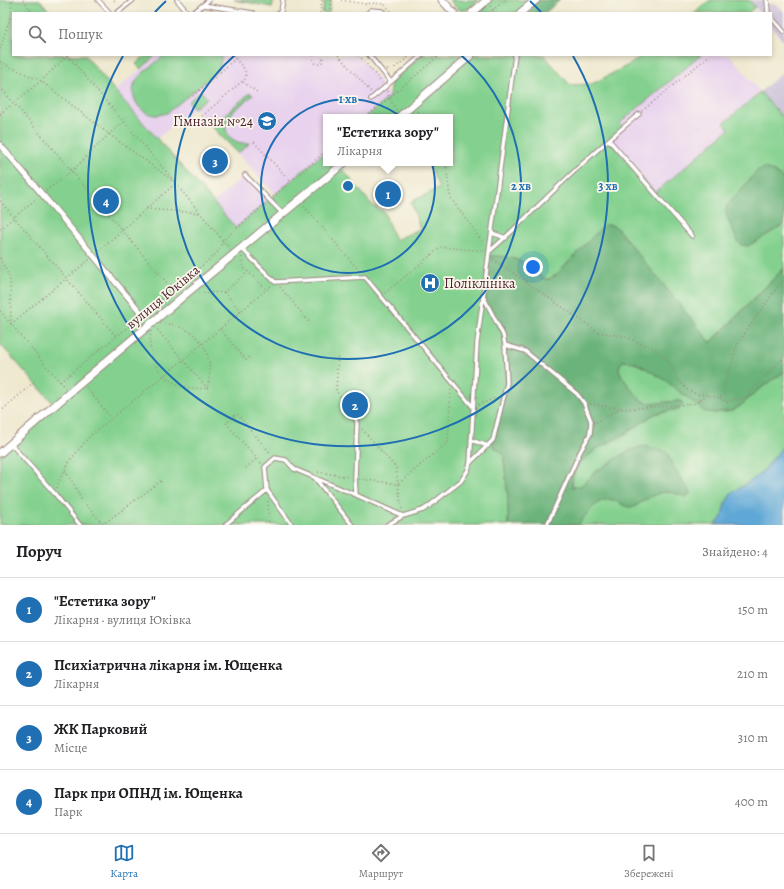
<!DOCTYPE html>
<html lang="uk">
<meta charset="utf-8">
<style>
body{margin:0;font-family:Alegreya,serif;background:#f6f6f6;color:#202124}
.you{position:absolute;left:533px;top:267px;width:14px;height:14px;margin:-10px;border:3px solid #fff;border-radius:50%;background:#1a73e8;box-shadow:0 0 0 6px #1a73e833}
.badge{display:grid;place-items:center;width:26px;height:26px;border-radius:50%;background:#1f6fb2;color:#fff;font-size:13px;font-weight:700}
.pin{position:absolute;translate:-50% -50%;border:2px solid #fff;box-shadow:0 1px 4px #0006}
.popup{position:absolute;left:323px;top:114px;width:130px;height:52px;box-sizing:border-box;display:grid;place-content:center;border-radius:0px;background:#fff;filter:drop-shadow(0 1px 3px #0005);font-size:13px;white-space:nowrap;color:#757577}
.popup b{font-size:15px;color:#202124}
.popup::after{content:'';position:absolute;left:50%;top:100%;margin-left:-8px;border:8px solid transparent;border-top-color:#fff}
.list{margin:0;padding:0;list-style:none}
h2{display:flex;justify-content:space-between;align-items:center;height:52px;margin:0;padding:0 16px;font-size:17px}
h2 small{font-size:13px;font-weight:400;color:#757577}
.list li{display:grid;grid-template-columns:26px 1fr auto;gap:12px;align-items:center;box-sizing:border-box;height:64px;padding:0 16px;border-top:1px solid #e0e0e0}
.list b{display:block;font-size:15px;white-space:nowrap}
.list p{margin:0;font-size:13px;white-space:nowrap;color:#757577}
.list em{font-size:13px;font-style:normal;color:#757577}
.icon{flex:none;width:22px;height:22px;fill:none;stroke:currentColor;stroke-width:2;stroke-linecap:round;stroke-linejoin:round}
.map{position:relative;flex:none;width:784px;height:525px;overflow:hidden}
.search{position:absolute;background:#fff;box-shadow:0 2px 6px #0003;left:12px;right:12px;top:12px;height:44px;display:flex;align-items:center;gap:10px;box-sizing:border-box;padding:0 14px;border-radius:0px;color:#757577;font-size:15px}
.sheet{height:308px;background:#fff}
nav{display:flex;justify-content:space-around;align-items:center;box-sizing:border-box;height:56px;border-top:1px solid #e0e0e0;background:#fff;font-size:11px;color:#757577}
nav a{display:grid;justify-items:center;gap:2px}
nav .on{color:#1f6fb2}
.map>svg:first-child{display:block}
</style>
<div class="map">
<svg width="784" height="525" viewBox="0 0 784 525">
<rect width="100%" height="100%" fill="#fbf7ec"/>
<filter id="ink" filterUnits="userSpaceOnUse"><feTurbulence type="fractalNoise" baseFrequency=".025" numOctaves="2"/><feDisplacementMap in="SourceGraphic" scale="8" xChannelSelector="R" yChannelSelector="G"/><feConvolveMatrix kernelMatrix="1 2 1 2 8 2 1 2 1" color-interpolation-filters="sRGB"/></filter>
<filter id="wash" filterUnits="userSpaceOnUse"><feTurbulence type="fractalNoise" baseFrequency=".012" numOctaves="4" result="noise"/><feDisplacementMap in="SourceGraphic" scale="16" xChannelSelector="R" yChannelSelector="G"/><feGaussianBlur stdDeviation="0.9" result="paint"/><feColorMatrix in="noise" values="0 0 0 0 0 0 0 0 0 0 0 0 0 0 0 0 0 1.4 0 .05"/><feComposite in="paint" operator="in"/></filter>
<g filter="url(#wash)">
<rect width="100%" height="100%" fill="#efe9d0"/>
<!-- built -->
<path fill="#e8d2ee" d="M158,55H357L378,79L389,97L366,117H326V151L276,194L194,108L157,139L115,91Z
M701,55H730L760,92L725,122L730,129L655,194L609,140L620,123Z
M245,175L270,200L236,229L213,203Z"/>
<!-- industrial -->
<path fill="#c9bfd7" d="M749,0H767V4H776L784,12V42L771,26V13H760Z
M784,71V119L760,92Z"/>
<!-- green -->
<path fill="#84d18f" stroke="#67785d" d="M0,0H40L51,13H13V55H85L115,91L236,228L326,151V163H343L340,166L372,205L384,212L395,240L420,229L411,202L439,188L428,163H450V117H408L405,112L398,117H366L389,97L391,82L422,55H544L570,85L592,84L632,63L642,55H701L620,123L623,128L609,140L655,193L729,129L724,123L760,92L784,119V268L710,343L616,227L552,278L549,279H545L523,263L503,335L507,378L493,445L494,447L503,453C506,477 509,500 508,525H0V453L55,405L0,344Z
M234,0H274L272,7Z
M325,0H331L329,13H322Z
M449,0H479C464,12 464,16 449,0Z
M487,0H536L520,13H472Z
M710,0H749L755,7L748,13H694Z
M146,55H153L154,57L141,69L136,64Z
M165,55H221V60L219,68L212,76L167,113C163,114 159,115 155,115C140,114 129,97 135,83C139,74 157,62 165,55Z
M201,91L207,98L194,108L188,102Z
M250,93L253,95C246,101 233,110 229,117C219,132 234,146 250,143L238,153L211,126Z
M623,361C644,360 695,400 714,413L732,411L740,406L757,391L784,372V445L764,470L755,478L732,493L725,504L722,517L716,525H559L578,487H573L572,485L573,477L579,463L598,448L623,435L654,414L674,410L680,408L682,402L679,401C671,402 651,404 644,402C639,400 621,378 620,372C618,368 620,364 623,361Z"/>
<!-- forest -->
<path fill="#6bb37a" stroke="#5a6952" d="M536,0H560L545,13H520Z
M763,168C772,169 777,174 784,180V222L780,227L748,246L741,245L738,242L726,215V207L729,203L758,170Z
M604,225H612L616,227L711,343L784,268V372L757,391L740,406L732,411L714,413L705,412L665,380L640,365L633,362L623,361C620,364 618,368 620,372C622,378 639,400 644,402C651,404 671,402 679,401L682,402L683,405L680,408L674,410L654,414L623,435L598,448L579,463L572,478V487H576L582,485L595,472L628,451L640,447L645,446L661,449L668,454L674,468L689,490L690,493L689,495L686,497C680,495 674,492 668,492C656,491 644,501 634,507C626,508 622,504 616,501C599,494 587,514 578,525H508C509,501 506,477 503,453L494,447L493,445L506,388L505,340L484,297L489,256C497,256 506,256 515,259C526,263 536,272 545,279H549L555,276Z"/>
<!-- water -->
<path fill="#5fa7d6" stroke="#546380" d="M784,445V525H716L722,517L725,504L732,493L755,478L764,470Z"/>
</g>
<g filter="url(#ink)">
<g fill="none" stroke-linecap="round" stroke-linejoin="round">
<!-- service casing -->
<g stroke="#9c847e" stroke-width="5.5">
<path id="service" d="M98,0L110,13
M177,0L188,13
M767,0L768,13
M203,5L253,13
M117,13L133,0
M193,13L209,0
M279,13L281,11L283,0
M368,13L371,10L382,11L384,13
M771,17L784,32
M369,55L391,82
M371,99L422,55
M609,140L692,236
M245,175L283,214
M492,233L506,238
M242,249L275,282L365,277L473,407
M490,251C508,236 524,219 541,203C573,172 605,142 639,114
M505,345L525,351L577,394L584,403L591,421L590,434L579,454L547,525
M354,415L357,423L355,478L356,495
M471,440L488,446
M11,444L55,494L80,525
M470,463L493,440L507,383L505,345L503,335L484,298
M315,478L352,525
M267,490L265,467L275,458L286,460L294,469L356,495L403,516
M225,525L267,490L292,525
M387,525L403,516L423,510L429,506L461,481L468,470L470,463L477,343L515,55"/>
</g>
<!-- pedestrian casing -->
<g stroke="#9c847e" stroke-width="7">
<path id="pedestrian" d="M0,145C49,201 95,258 143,315"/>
</g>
<!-- minor casing -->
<g stroke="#9c847e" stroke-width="9">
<path id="minor" d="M442,0L454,13
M472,13L487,0
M520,13L536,0
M399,117L471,55
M0,453L69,393L187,293L344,163"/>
</g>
<!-- path -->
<path stroke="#9c847e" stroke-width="1.5" stroke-dasharray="1 3" stroke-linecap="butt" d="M23,0L33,13
M114,0L118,5
M341,0L365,4L367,6
M365,4L372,3L384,4L393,13
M490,6L497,13
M320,13L322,0
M330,13L332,0
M489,13L505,0
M0,49L11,15L12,0
M67,55L174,181
M314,55C313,57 313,60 314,62C315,65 320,65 322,62C323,60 323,57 323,55
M338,55L372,93
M359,55L382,83
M0,62L41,81L109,134L176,183L97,252
M387,69H393L411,55
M243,82L257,92
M0,87L173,290L179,291
M387,91L389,97L397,111
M193,96L235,59
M417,111L421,117
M642,111L710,55
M0,114L41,81L68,55
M202,116L245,79C249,69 238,64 233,55
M366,117L440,55
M254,142L290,181
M446,163L450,197L484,244
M176,184L230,249
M46,191L72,171L109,134L124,122
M273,197L326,151
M0,201L116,336
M304,206L361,273
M146,209L200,213
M0,229L37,198
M242,257L243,267L266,289
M0,258L10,278L11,324
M493,259L598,332L623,336L655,349L662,354L669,361L679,381L688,390L696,394L707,395L715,397L720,398L723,393L735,351L738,344L747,330L784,278
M280,287L310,323
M224,292L241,311
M199,293L224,292L248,272
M385,293L441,247L485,251
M0,311L65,388
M147,312L217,253L223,240L266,203
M152,323C160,324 169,323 177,326C205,334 215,361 207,388C181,391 156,378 151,351C149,342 151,333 152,323Z
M11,324L90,259
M155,327L207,388L208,392
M220,329L246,360L251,356
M338,357L336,391L342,398
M60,382L138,319
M86,387L111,418
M720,398L727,402L734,399H741L747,398L757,385L784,357
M590,404L624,409L692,404L696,403L707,395
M478,405L499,397
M0,412L34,382
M226,413L231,419
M596,422L621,408
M362,429L396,468L398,484L402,510
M261,463L226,423L237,414L271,454
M246,468L256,459
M65,471L74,484L81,499L103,524
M318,472L350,477
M359,479L398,484L448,442L451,388
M57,488L59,481L71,459L90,436L183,360L272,285
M268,501L269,525
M103,525V524L161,481"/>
<!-- service -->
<use href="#service" stroke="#fff" stroke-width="3.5"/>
<!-- pedestrian -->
<use href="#pedestrian" stroke="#fff" stroke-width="5"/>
<!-- minor -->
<use href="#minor" stroke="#fff" stroke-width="7"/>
</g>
</g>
<!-- distance rings -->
<g fill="none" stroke="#1f6fb2" stroke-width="2">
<circle cx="348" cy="186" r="87"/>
<path d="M461 55A173 173 0 1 1 235 55"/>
<path d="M155 12A260 260 0 0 1 166 1M530 1A260 260 0 0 1 541 12M573 56A260 260 0 1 1 123 56"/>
</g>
<!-- icons -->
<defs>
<g id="school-disc" transform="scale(1)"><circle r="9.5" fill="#1f6fb2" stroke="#fbf7ec"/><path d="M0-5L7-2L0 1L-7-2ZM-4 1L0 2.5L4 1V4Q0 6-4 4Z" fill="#fff"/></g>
<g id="hospital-disc" transform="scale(1)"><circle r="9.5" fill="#1f6fb2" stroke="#fbf7ec"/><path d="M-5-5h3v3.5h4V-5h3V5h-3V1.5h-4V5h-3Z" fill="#fff"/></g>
</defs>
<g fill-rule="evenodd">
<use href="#school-disc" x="267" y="121"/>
<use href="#hospital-disc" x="430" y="283"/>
</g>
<g text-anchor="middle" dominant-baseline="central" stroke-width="3.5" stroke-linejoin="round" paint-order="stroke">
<!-- poi labels -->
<g font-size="14" fill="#4a1f2b" stroke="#fbf7ec" text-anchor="end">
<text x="253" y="121">Гімназія №24</text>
<text x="444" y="283" text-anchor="start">Поліклініка</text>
</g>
<!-- street labels -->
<g font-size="14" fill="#4a1f2b" stroke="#fbf7ec">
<text transform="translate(163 297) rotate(-40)">вулиця Юківка</text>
</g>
</g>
<circle cx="348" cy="186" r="6" fill="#1f6fb2" stroke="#fbf7ec" stroke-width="2"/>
<g font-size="12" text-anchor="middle" font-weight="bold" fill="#1f6fb2" stroke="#fbf7ec" stroke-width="3.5" stroke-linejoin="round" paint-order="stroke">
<text x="348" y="103">1 хв</text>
<text x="521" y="190">2 хв</text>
<text x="608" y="190">3 хв</text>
</g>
</svg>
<div class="you"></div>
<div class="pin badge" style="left:388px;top:194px">1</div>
<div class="popup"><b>&quot;Естетика зору&quot;</b>Лікарня</div>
<div class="pin badge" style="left:355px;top:405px">2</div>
<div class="pin badge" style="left:215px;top:161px">3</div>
<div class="pin badge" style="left:106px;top:201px">4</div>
<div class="search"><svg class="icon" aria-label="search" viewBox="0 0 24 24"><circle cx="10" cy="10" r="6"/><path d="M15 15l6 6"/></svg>Пошук</div>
</div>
<section class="sheet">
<h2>Поруч<small>Знайдено: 4</small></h2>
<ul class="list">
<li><span class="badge">1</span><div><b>&quot;Естетика зору&quot;</b><p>Лікарня · вулиця Юківка</p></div><em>150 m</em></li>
<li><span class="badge">2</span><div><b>Психіатрична лікарня ім. Ющенка</b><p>Лікарня</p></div><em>210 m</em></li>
<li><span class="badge">3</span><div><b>ЖК Парковий</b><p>Місце</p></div><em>310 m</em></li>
<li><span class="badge">4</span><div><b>Парк при ОПНД ім. Ющенка</b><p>Парк</p></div><em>400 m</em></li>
</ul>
</section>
<nav>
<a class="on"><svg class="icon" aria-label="map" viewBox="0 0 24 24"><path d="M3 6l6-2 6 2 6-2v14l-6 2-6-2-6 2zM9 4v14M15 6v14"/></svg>Карта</a>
<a><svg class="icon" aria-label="directions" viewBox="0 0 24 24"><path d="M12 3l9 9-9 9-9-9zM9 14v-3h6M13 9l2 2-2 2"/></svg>Маршрут</a>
<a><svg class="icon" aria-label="saved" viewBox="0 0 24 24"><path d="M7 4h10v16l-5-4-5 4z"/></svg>Збережені</a>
</nav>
